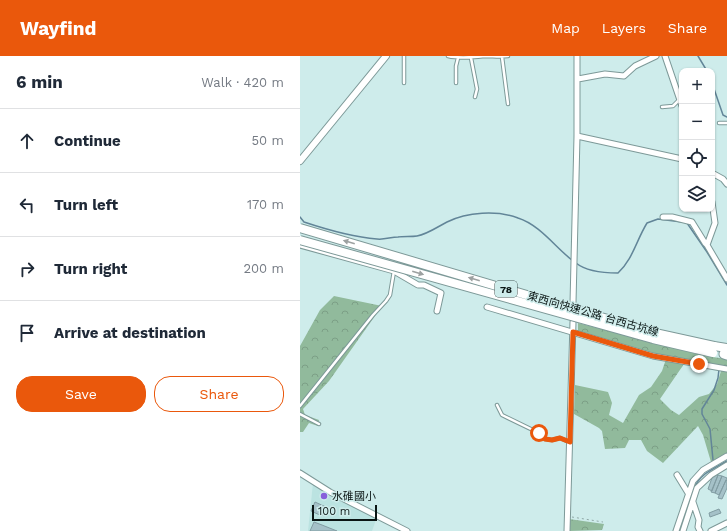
<!DOCTYPE html>
<meta charset="utf-8">
<style>
body{margin:0;font-family:"Work Sans","Noto Sans TC",sans-serif;background:#f2f2f3;color:#1f2937}
.controls{position:absolute;right:12px;top:12px;display:grid;overflow:hidden;border-radius:8px;box-shadow:0 1px 3px #0004}
.controls button{width:36px;height:36px;display:grid;place-items:center;padding:0;border:0;border-bottom:1px solid #e0e1e3;background:#fff;color:#1f2937;font:20px sans-serif}
.scale{position:absolute;left:12px;bottom:10px;width:65px;box-sizing:border-box;padding-left:4px;border:2px solid #0a1514;border-top:0;font-size:11px;line-height:14px;white-space:nowrap;color:#0a1514;-webkit-text-stroke:3px #ceeceb;paint-order:stroke}
.stop{position:absolute;width:12px;height:12px;margin:-9px;border:3px solid #ea580c;border-radius:50%;background:#fff}
.stop.end{background:#ea580c;border-color:#fff;box-shadow:0 1px 4px #0008}
.list{margin:0;padding:0;list-style:none}
h2{display:flex;justify-content:space-between;align-items:center;height:52px;margin:0;padding:0 16px;font-size:17px}
h2 small{font-size:13px;font-weight:400;color:#747a83}
.list li{display:grid;grid-template-columns:26px 1fr auto;gap:12px;align-items:center;box-sizing:border-box;height:64px;padding:0 16px;border-top:1px solid #e0e1e3}
.list b{display:block;font-size:15px;white-space:nowrap}
.list em{font-size:13px;font-style:normal;color:#747a83}
.actions{display:flex;gap:8px;padding:12px 16px}
.actions a{flex:1;padding:9px 0;border:1px solid #ea580c;border-radius:16px;text-align:center;font-size:14px;color:#ea580c}
.actions .main{background:#ea580c;color:#fff}
.icon{flex:none;width:22px;height:22px;fill:none;stroke:currentColor;stroke-width:2;stroke-linecap:round;stroke-linejoin:round}
.map{position:relative;flex:none;width:427px;height:475px;overflow:hidden}
header{display:flex;align-items:center;gap:24px;box-sizing:border-box;height:56px;padding:0 20px;background:#ea580c;color:#fff}
header strong{font-size:19px}
nav{display:flex;gap:22px;margin-inline-start:auto;font-size:14px}
main{display:flex}
aside{flex:1;background:#fff}
.map>svg:first-child{display:block}
</style>
<header>
<strong>Wayfind</strong>
<nav><a>Map</a><a>Layers</a><a>Share</a></nav>
</header>
<main>
<aside>
<h2>6 min<small>Walk · 420 m</small></h2>
<ul class="list">
<li><svg class="icon" aria-label="ahead" viewBox="0 0 24 24"><path d="M12 20V5M6 11l6-6 6 6"/></svg><div><b>Continue</b></div><em>50 m</em></li>
<li><svg class="icon" aria-label="left" viewBox="0 0 24 24"><path d="M17 20v-9H6M10 6l-5 5 5 5"/></svg><div><b>Turn left</b></div><em>170 m</em></li>
<li><svg class="icon" aria-label="right" viewBox="0 0 24 24"><path d="M7 20v-9h11M14 6l5 5-5 5"/></svg><div><b>Turn right</b></div><em>200 m</em></li>
<li><svg class="icon" aria-label="arrive" viewBox="0 0 24 24"><path d="M6 21V4h12l-3 4 3 4H6"/></svg><div><b>Arrive at destination</b></div></li>
</ul>
<div class="actions"><a class="main">Save</a><a>Share</a></div>
</aside>
<div class="map">
<svg width="427" height="475" viewBox="0 0 427 475">
<defs>
<pattern id="forest-crowns" width="20" height="18" patternUnits="userSpaceOnUse"><rect width="20" height="18" fill="#91ba9c"/><path d="M2 6a3 3 0 1 1 6 0M12 15a3 3 0 1 1 6 0" fill="none" stroke="#7c9f86"/></pattern>
</defs>
<rect width="100%" height="100%" fill="#ceeceb"/>
<!-- built -->
<path fill="#bbe3e1" d="M13,427L77,461L72,475H8Z"/>
<!-- forest -->
<path fill="url(#forest-crowns)" d="M34,240L82,250L29,325L3,353L5,359L19,364L18,370L9,367L3,376H0V290L20,254Z
M278,267L405,300L427,303V311L355,298L278,276Z
M366,303L384,308L360,343L371,354L379,359L399,341L409,338L417,328L421,315H427V397L411,406L403,379L398,370L363,407L347,395L341,384H329L325,392L305,393L302,375L299,372L274,358L275,329L308,336L312,347L309,359L323,367L339,339L351,331L362,315Z
M269,463L304,468L302,474L269,475Z"/>
<g fill="none" stroke-linecap="round" stroke-linejoin="round">
<!-- stream -->
<path stroke="#628598" stroke-width="1.5" d="M398,0L407,15
M412,27L423,59L427,61
M0,161L4,166C28,174 52,181 77,183C84,184 91,181 98,181C104,180 111,181 117,180C128,178 137,171 147,166C167,156 197,154 218,162C240,169 255,191 273,205
M387,167L407,196L427,229
M276,207C287,216 304,217 318,217C333,203 336,185 347,167L358,163L382,166
M413,404L410,373L402,358V353L414,334L418,322L419,313
M380,475C386,457 389,430 405,418C412,413 420,409 427,405"/>
</g>
<!-- building -->
<path fill="#a5c1c8" stroke="#819ca2" d="M416,418L418,419L412,435L408,433L413,419Z
M418,419L422,420L415,437L411,436Z
M422,420L427,422L419,439L415,437Z
M426,424L427,425V432L422,443L418,442Z
M15,446L26,451L22,460L11,455Z
M419,453L421,457L410,461L409,457Z
M14,466L22,469L37,475H10Z"/>
<g fill="none" stroke-linecap="round" stroke-linejoin="round">
<!-- service casing -->
<g stroke="#7d9998" stroke-width="4.5">
<path id="service" d="M104,0V27
M148,0C161,3 172,1 186,0C193,0 200,1 208,0
M202,1L208,48
M171,2L177,33L175,41
M156,27V10L158,2
M362,51L373,50L380,43
M419,67H427
M197,349L202,359L239,377L245,383L252,384L260,382L269,386
M0,350L73,259L86,245L90,239L94,215
M0,358L19,368"/>
</g>
<!-- minor casing -->
<g stroke="#7d9998" stroke-width="7">
<path id="minor" d="M365,0L382,50
M278,23L305,18L324,20L335,10L356,0
M277,80L382,103
M412,117L423,123L427,128
M363,161H372L392,166L405,187L407,189L427,223
M0,189L94,215L118,229H124L141,237L137,255
M407,189L415,167L412,146
M273,247L277,80V0
M187,251L353,300L427,313
M0,417L30,436L107,475
M377,419L388,437
M393,446L399,464L398,471L400,475
M267,475L273,266
M376,475L393,425L403,414L427,400
M383,475L397,432L411,419L427,409
M411,475L427,467"/>
</g>
<!-- tertiary casing -->
<g stroke="#7d9998" stroke-width="8">
<path id="tertiary" d="M0,105L86,0"/>
</g>
<!-- trunk casing -->
<g stroke="#7d9998" stroke-width="10">
<path id="trunk" d="M414,290L427,292"/>
</g>
<!-- motorway casing -->
<g stroke="#7d9998" stroke-width="11">
<path id="motorway" d="M424,298L427,299"/>
</g>
<!-- path -->
<path stroke="#90a8a7" stroke-width="1" stroke-dasharray="2 3" stroke-linecap="butt" d="M272,461L303,466"/>
<!-- service -->
<use href="#service" stroke="#fff" stroke-width="2.5"/>
<!-- minor -->
<use href="#minor" stroke="#fff" stroke-width="5"/>
<!-- tertiary -->
<use href="#tertiary" stroke="#fff" stroke-width="6"/>
<!-- trunk -->
<use href="#trunk" stroke="#fff" stroke-width="8"/>
<!-- motorway -->
<use href="#motorway" stroke="#fff" stroke-width="9"/>
<!-- trunk-bridge casing -->
<g stroke="#7d9998" stroke-width="10" stroke-linecap="butt">
<path id="trunk-bridge" d="M0,172L355,277L414,290
M0,184L353,283L413,297"/>
</g>
<!-- trunk-bridge -->
<use href="#trunk-bridge" stroke="#fff" stroke-width="8"/>
</g>
<!-- one-way arrows -->
<defs><path id="oneway-solid" d="M-6-.8H1V-3.2L6.5 0L1 3.2V.8H-6Z"/></defs>
<g fill="#9da1a1">
<use href="#oneway-solid" transform="translate(49 186) rotate(-164)"/>
<use href="#oneway-solid" transform="translate(118 217) rotate(16)"/>
<use href="#oneway-solid" transform="translate(174 223) rotate(-164)"/>
</g>
<g fill="none" stroke-linecap="round" stroke-linejoin="round">
<!-- route -->
<path stroke="#ea580c" stroke-width="5" d="M239,377L245,383L252,384L260,382L270,386L273,276L353,300L399,308"/>
</g>
<!-- markers -->
<circle fill="#8860db" stroke="#ceeceb" stroke-width="1.5" cx="24" cy="440" r="4"/>
<g text-anchor="middle" dominant-baseline="central" stroke-width="3" stroke-linejoin="round" paint-order="stroke">
<!-- shield labels -->
<rect fill="#ceeceb" stroke="#455654" stroke-width="1" x="195" y="225" width="22" height="16" rx="3"/>
<g font-size="10" font-weight="bold" fill="#0a1514">
<text x="206" y="233">78</text>
</g>
<!-- street labels -->
<g font-size="11" fill="#0a1514" stroke="#ceeceb">
<text transform="translate(293 258) rotate(16)">東西向快速公路 台西古坑線</text>
</g>
<!-- poi labels -->
<g font-size="11" fill="#0a1514" stroke="#ceeceb" text-anchor="start">
<text x="32" y="440">水碓國小</text>
</g>
</g>
</svg>
<div class="controls">
<button>+</button>
<button>−</button>
<button><svg class="icon" aria-label="locate" viewBox="0 0 24 24"><circle cx="12" cy="12" r="6"/><path d="M12 2v4M12 18v4M2 12h4M18 12h4"/></svg></button>
<button><svg class="icon" aria-label="layers" viewBox="0 0 24 24"><path d="M12 4l9 5-9 5-9-5zM3 14l9 5 9-5"/></svg></button>
</div>
<div class="scale">100 m</div>
<div class="stop" style="left:239px;top:377px"></div>
<div class="stop end" style="left:399px;top:308px"></div>
</div>
</main>
